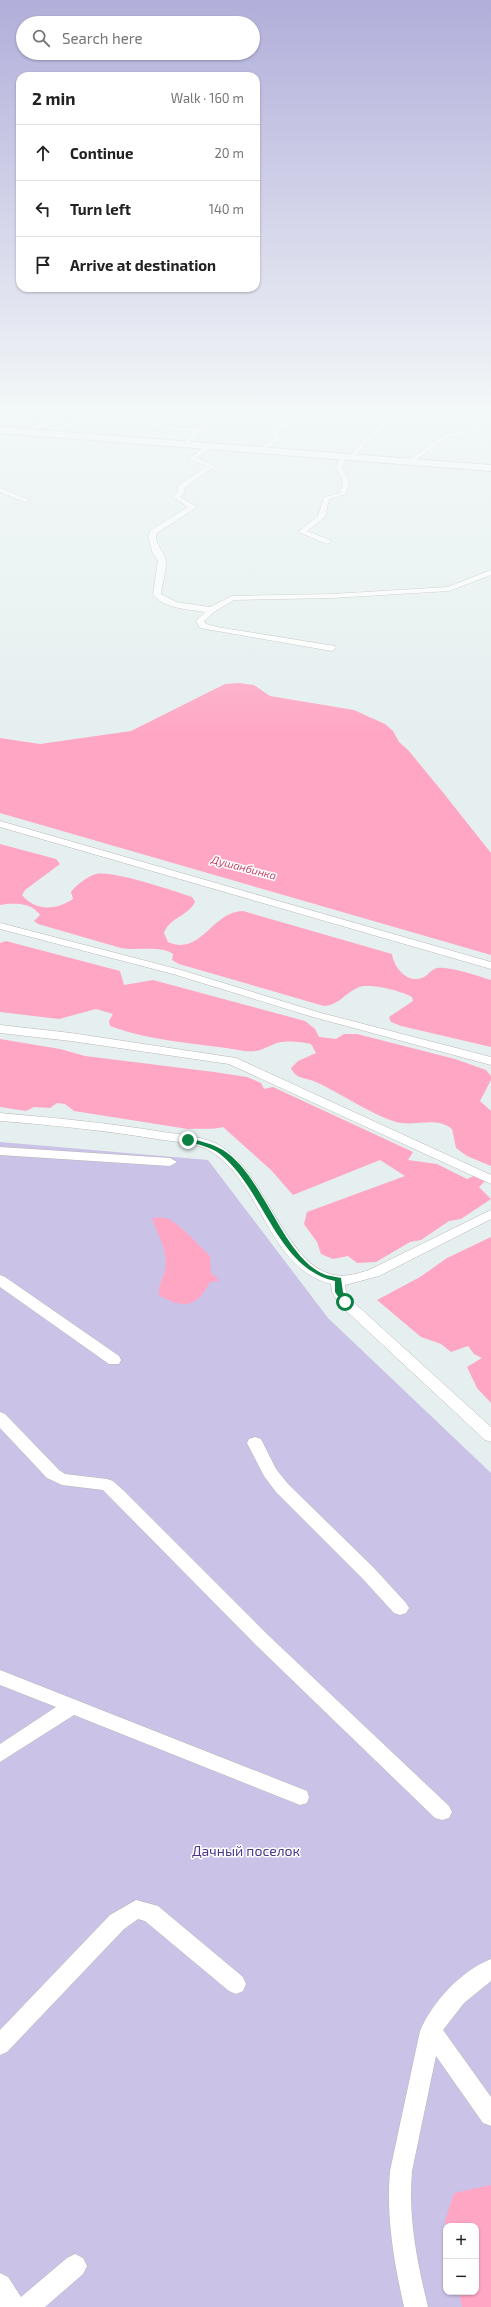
<!DOCTYPE html>
<meta charset="utf-8">
<style>
body{margin:0;font-family:"Exo 2",sans-serif;background:#f6f6f6;color:#222}
.controls{position:absolute;right:12px;bottom:12px;display:grid;overflow:hidden;border-radius:8px;box-shadow:0 1px 3px #0004}
.controls button{width:36px;height:36px;display:grid;place-items:center;padding:0;border:0;border-bottom:1px solid #e0e0e0;background:#fff;color:#222;font:20px sans-serif}
.stop{position:absolute;width:12px;height:12px;margin:-9px;border:3px solid #0b8043;border-radius:50%;background:#fff}
.stop.end{background:#0b8043;border-color:#fff;box-shadow:0 1px 4px #0008}
.list{margin:0;padding:0;list-style:none}
h2{display:flex;justify-content:space-between;align-items:center;height:52px;margin:0;padding:0 16px;font-size:17px}
h2 small{font-size:13px;font-weight:400;color:#767676}
.list li{display:grid;grid-template-columns:26px 1fr auto;gap:12px;align-items:center;box-sizing:border-box;height:56px;padding:0 16px;border-top:1px solid #e0e0e0}
.list b{display:block;font-size:15px;white-space:nowrap}
.list em{font-size:13px;font-style:normal;color:#767676}
.icon{flex:none;width:22px;height:22px;fill:none;stroke:currentColor;stroke-width:2;stroke-linecap:round;stroke-linejoin:round}
.map{position:relative;flex:none;width:491px;height:2307px;overflow:hidden}
.search{position:absolute;background:#fff;box-shadow:0 1px 3px #0004;left:16px;top:16px;width:244px;height:44px;display:flex;align-items:center;gap:10px;box-sizing:border-box;padding:0 14px;border-radius:22px;color:#767676;font-size:15px}
.panel{position:absolute;background:#fff;box-shadow:0 1px 3px #0004;left:16px;top:72px;width:244px;height:220px;border-radius:12px}
.map>svg:first-child{display:block}
</style>
<div class="map">
<svg width="491" height="2307" viewBox="0 0 491 2307">
<rect width="100%" height="100%" fill="#e5efef"/>
<!-- green -->
<path fill="#cbc2e7" fill-rule="evenodd" d="M0,1142L208,1160L328,1318L491,1473V2307H0ZM446,2226H476V2292H446Z"/>
<!-- water -->
<path fill="#ffa6c4" d="M239,683L254,685L270,696L354,710L385,724L393,731L399,742L408,750L441,790L491,853V955L0,813V738L40,744L131,731L225,684Z
M0,844L56,859L60,864L25,890L22,895C36,912 56,910 73,899L71,892C76,885 88,876 96,874C113,870 174,891 192,897L195,902C187,917 170,917 164,933L168,942C201,957 212,911 243,911L392,954C394,968 408,985 424,977C429,974 432,969 437,968C451,966 477,976 491,980V1047L401,1026L391,1022L389,1017L413,1001L412,997C402,991 367,982 357,988C344,994 339,1005 324,1006L179,964L172,960L173,954C161,945 137,951 121,948L38,924L34,921L40,915C31,902 14,903 0,905Z
M6,941L120,971L124,985L153,980L305,1021L315,1029L319,1037L336,1039L344,1034H357L455,1059L486,1070L491,1076V1080L480,1101L491,1111V1166L467,1156L456,1148L452,1129C436,1116 415,1127 396,1122C370,1114 342,1094 316,1082C306,1077 296,1080 291,1068L298,1061L316,1053L311,1044C300,1042 288,1040 277,1043C260,1049 264,1052 244,1051C200,1043 152,1042 110,1026L109,1021L113,1014L96,1009L59,1019L0,1012V943Z
M0,1039L60,1049L85,1056L214,1072L247,1077L261,1083L264,1089L273,1087L413,1152L408,1160L437,1164L467,1179L476,1175L485,1181L479,1187L491,1199L461,1219L449,1221L421,1240L410,1242L376,1262L357,1263L348,1256L333,1259L321,1254L317,1242L304,1224L307,1212L405,1176L380,1160L293,1195L271,1170L223,1127C211,1130 201,1128 188,1129L74,1111L65,1104L57,1103L50,1108L34,1107L26,1111L0,1107Z
M152,1218C156,1218 161,1217 165,1218C178,1221 199,1246 210,1256L211,1273L220,1281L210,1282C197,1308 182,1309 159,1295C158,1284 163,1280 165,1270C169,1251 158,1236 152,1218Z
M491,1237V1403L477,1388L467,1367L482,1358L474,1354L468,1346L451,1352L441,1344L421,1337L377,1300L420,1277L447,1258Z
M491,2185V2307H462L459,2292H476V2226H446L445,2221L454,2193Z"/>
<g fill="none" stroke-linecap="round" stroke-linejoin="round">
<!-- minor casing -->
<g stroke="#bcb6b6" stroke-width="1">
<path id="minor" d="M300,411H306C300,421 285,424 277,433L281,439L262,451H258V449L275,438L270,433L279,424Z
M400,411H406L368,441L354,458H350V456L364,439Z
M145,417H149L159,425L197,429L209,421L207,418L217,421L200,432L186,446L183,444L193,432L155,428L145,419Z
M491,418V423L477,430L447,438L411,463L406,462L443,436L473,428Z
M209,444L211,447L196,458L215,466L184,488L185,491L180,497L197,507L157,533C153,544 165,552 166,562C166,572 162,584 161,594L176,602L210,607L232,596L332,594L448,587L491,570V575L449,591L332,598L234,600L214,612L204,621L206,624L217,627L335,646L336,648L332,651L200,628L196,621L205,612C188,609 164,609 153,594L158,561L152,551L148,537L151,530L188,507L173,497L178,491V486L207,466L188,459Z
M342,455L347,456L342,466L349,482L346,494L329,499L325,517L307,531L330,540L331,542L327,544L298,532L318,516L324,497L340,493L343,482L336,466Z
M0,488L29,500L30,501L25,502L0,492Z
M0,821L491,962V969L0,827Z
M0,923L181,970L321,1013L491,1057V1065L313,1017L173,974L0,929Z
M0,1025L71,1033L236,1058L491,1175V1184L229,1064L71,1041L0,1033Z
M0,1113C55,1118 109,1123 163,1132C182,1135 205,1136 222,1147C265,1175 285,1261 330,1274C343,1278 357,1274 369,1270L491,1210V1219L379,1276L345,1285L346,1292L350,1299L491,1427V1442L485,1440L340,1305L332,1292L331,1284C268,1268 263,1185 212,1152C198,1143 179,1142 163,1140C109,1131 54,1125 0,1121Z
M0,1147L170,1158L177,1162L170,1166L0,1155Z
M0,1275L5,1277L119,1356L121,1360L119,1364H109L0,1287Z
M0,1412L5,1414L59,1470L65,1474L107,1479L113,1481L124,1491L269,1636L449,1806L452,1812L449,1818L442,1820L435,1818L257,1646L103,1490L62,1485L47,1478L0,1428Z
M255,1437L261,1439L276,1469L288,1484L374,1568L406,1603L409,1608L406,1613L400,1615L394,1613L362,1578L276,1492L264,1476L247,1443L249,1439Z
M0,1670L307,1791L309,1797L307,1803L300,1805L74,1715L0,1762V1744L56,1707L0,1685Z
M136,1900L158,1906L243,1977L246,1984L243,1991L236,1994L229,1991L145,1921L138,1919L124,1929L7,2052L0,2055V2030L110,1915Z
M491,1959V1981L464,2003L443,2030L491,2097V2126L483,2123L436,2056L412,2171C408,2218 417,2261 428,2307H404C394,2261 386,2218 390,2171L420,2031C433,2001 461,1971 491,1959Z
M75,2254L83,2258L87,2266L83,2274L45,2307H0V2273L8,2277L21,2297L67,2258Z"/>
</g>
<!-- tertiary casing -->
<g stroke="#bcb6b6" stroke-width="2">
<path id="tertiary" d="M113,411H128L40,428L24,434L20,432L38,424Z"/>
</g>
<!-- secondary casing -->
<g stroke="#bdb4b6" stroke-width="2">
<path id="secondary" d="M0,427L491,465V471L0,433Z"/>
</g>
<!-- minor -->
<use href="#minor" fill="#fff" fill-rule="evenodd"/>
<!-- tertiary -->
<use href="#tertiary" fill="#fff" fill-rule="evenodd"/>
<!-- secondary -->
<use href="#secondary" fill="#fff" fill-rule="evenodd"/>
</g>
<!-- sky -->
<linearGradient id="sky" x2="0" y2="1"><stop stop-color="#b1aeda"/><stop offset="0.56" stop-color="#f3f8f8"/><stop offset="1" stop-color="#f3f8f8" stop-opacity="0"/></linearGradient>
<rect width="491" height="734" fill="url(#sky)"/>
<!-- route -->
<path fill="#0b8043" d="M188,1138C200,1141 213,1144 223,1150C264,1175 283,1260 326,1275C330,1276 336,1277 341,1278L343,1292L349,1302L348,1304H343L335,1292V1281C277,1269 264,1189 220,1154C211,1147 198,1144 186,1142Z"/>
<g text-anchor="middle" dominant-baseline="central" stroke-width="3" stroke-linejoin="round" paint-order="stroke">
<!-- far-water labels -->
<g font-size="11" font-style="italic" fill="#c44767" stroke="#fff">
<text transform="translate(244 867) rotate(15)">Душанбинка</text>
</g>
<!-- near-park labels -->
<g font-size="14" fill="#4e378b" stroke="#fff">
<text x="246" y="1850">Дачный поселок</text>
</g>
</g>
</svg>
<div class="controls">
<button>+</button>
<button>−</button>
</div>
<div class="stop" style="left:345px;top:1302px"></div>
<div class="stop end" style="left:188px;top:1140px"></div>
<div class="search"><svg class="icon" aria-label="search" viewBox="0 0 24 24"><circle cx="10" cy="10" r="6"/><path d="M15 15l6 6"/></svg>Search here</div>
<section class="panel">
<h2>2 min<small>Walk · 160 m</small></h2>
<ul class="list">
<li><svg class="icon" aria-label="ahead" viewBox="0 0 24 24"><path d="M12 20V5M6 11l6-6 6 6"/></svg><div><b>Continue</b></div><em>20 m</em></li>
<li><svg class="icon" aria-label="left" viewBox="0 0 24 24"><path d="M17 20v-9H6M10 6l-5 5 5 5"/></svg><div><b>Turn left</b></div><em>140 m</em></li>
<li><svg class="icon" aria-label="arrive" viewBox="0 0 24 24"><path d="M6 21V4h12l-3 4 3 4H6"/></svg><div><b>Arrive at destination</b></div></li>
</ul>
</section>
</div>
